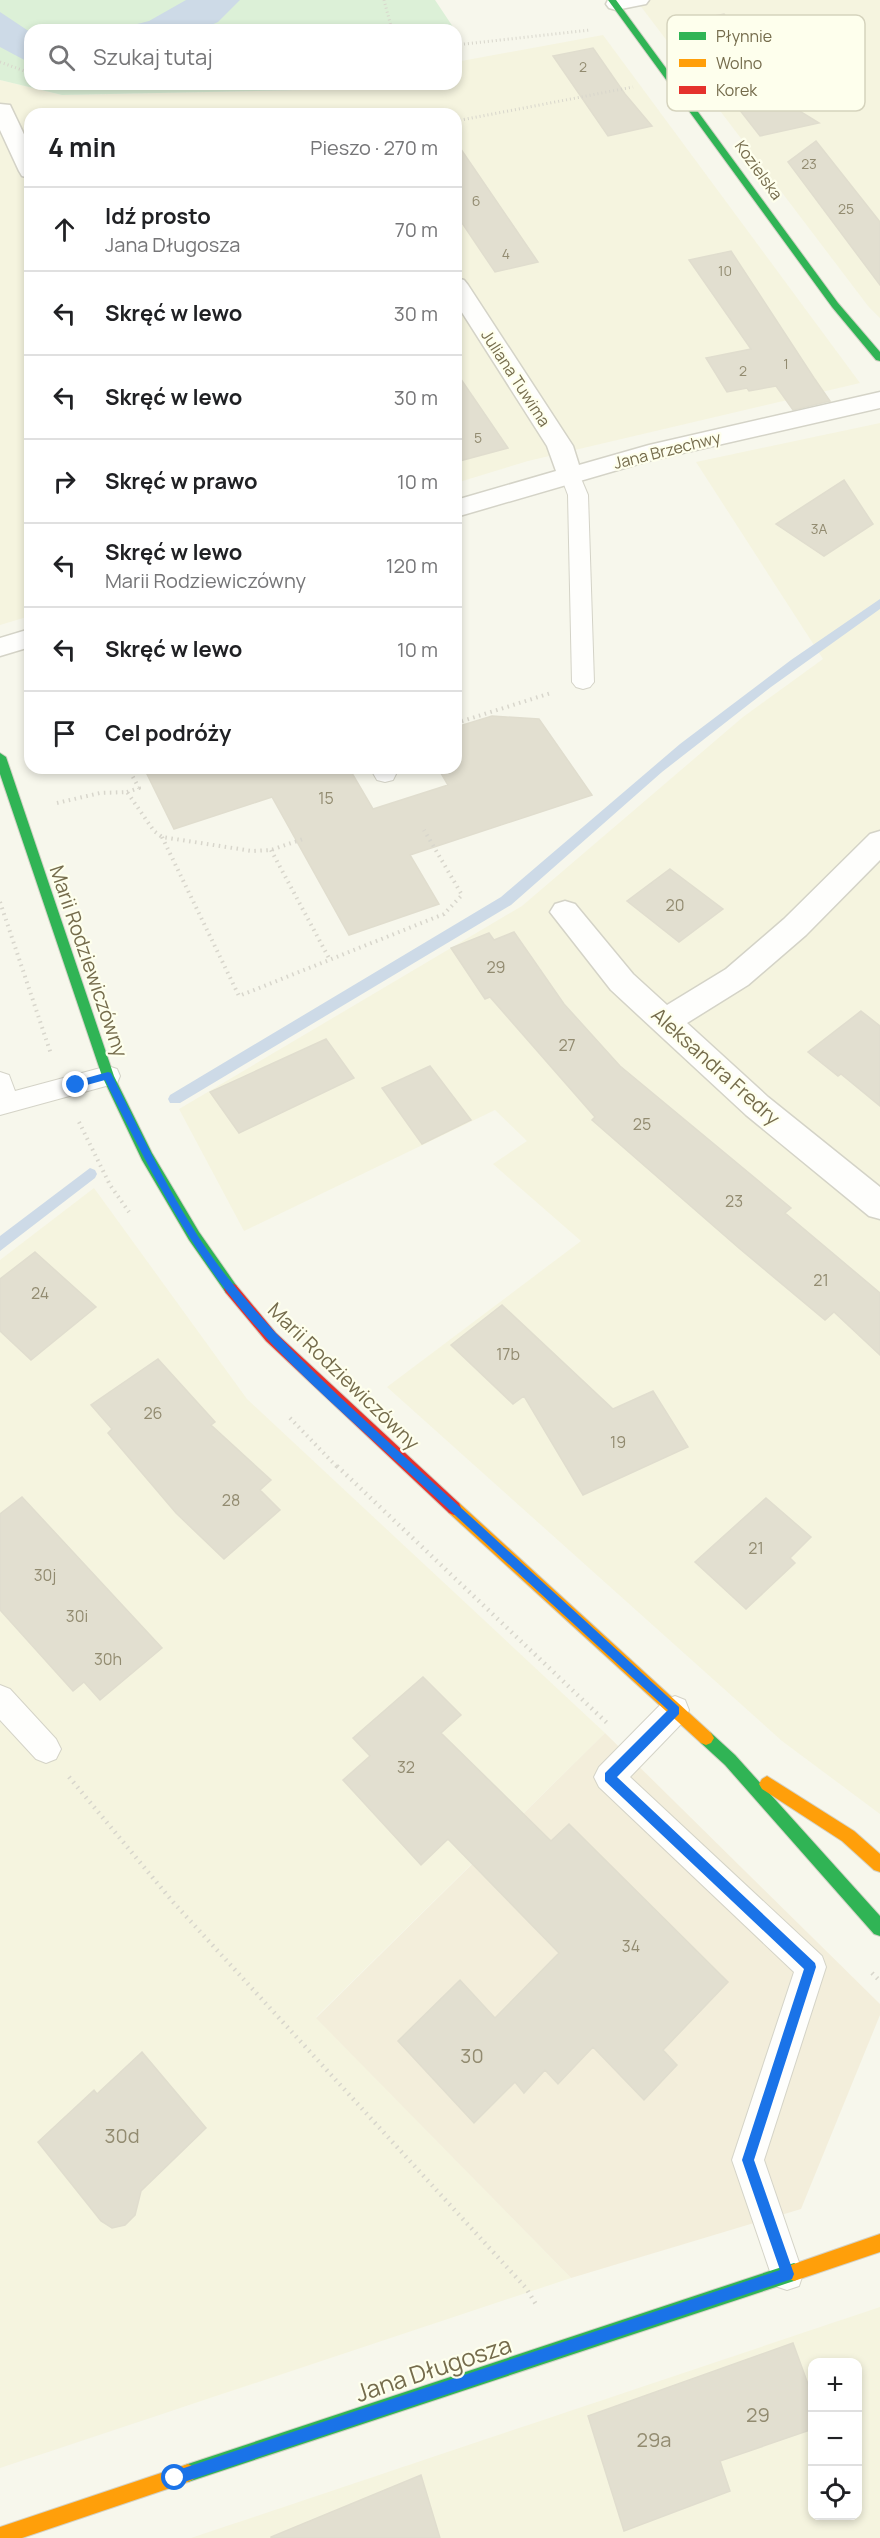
<!DOCTYPE html>
<html lang="pl">
<meta charset="utf-8">
<style>
body{margin:0;font-family:Manrope,sans-serif;background:#f2f2f2;color:#202124}
.controls{position:absolute;right:18px;bottom:18px;display:grid;overflow:hidden;border-radius:12px;box-shadow:0 3px 9px #0003}
.controls button{width:54px;height:54px;display:grid;place-items:center;padding:0;border:0;border-bottom:2px solid #e0e0e0;background:#fff;color:#202124;font:30px sans-serif}
.stop{position:absolute;width:18px;height:18px;margin:-14px;border:4px solid #1a73e8;border-radius:50%;background:#fff}
.stop.end{background:#1a73e8;border-color:#fff;box-shadow:0 2px 6px #0008}
.list{margin:0;padding:0;list-style:none}
h2{display:flex;justify-content:space-between;align-items:center;height:78px;margin:0;padding:0 24px;font-size:26px}
h2 small{font-size:20px;font-weight:400;color:#757577}
.list li{display:grid;grid-template-columns:39px 1fr auto;gap:18px;align-items:center;box-sizing:border-box;height:84px;padding:0 24px;border-top:2px solid #e0e0e0}
.list b{display:block;font-size:22px;white-space:nowrap}
.list p{margin:0;font-size:20px;white-space:nowrap;color:#757577}
.list em{font-size:20px;font-style:normal;color:#757577}
.icon{flex:none;width:33px;height:33px;fill:none;stroke:currentColor;stroke-width:2;stroke-linecap:round;stroke-linejoin:round}
.map{position:relative;flex:none;width:880px;height:2538px;overflow:hidden}
.search{position:absolute;background:#fff;box-shadow:0 3px 9px #0003;left:24px;top:24px;width:438px;height:66px;display:flex;align-items:center;gap:15px;box-sizing:border-box;padding:0 21px;border-radius:18px;color:#757577;font-size:22px}
.panel{position:absolute;background:#fff;box-shadow:0 3px 9px #0003;left:24px;top:108px;width:438px;height:666px;border-radius:18px}
.map>svg:first-child{display:block}
</style>
<div class="map">
<svg width="880" height="2538" viewBox="0 0 880 2538">
<rect width="100%" height="100%" fill="#f7f7ec"/>
<!-- residential -->
<path fill="#f5f4df" fill-rule="evenodd" d="M636,0H880V318L868,306Z
M603,35L860,383L528,461L456,483V114H30V616L0,625V80L62,95L303,90L334,84H456V62Z
M880,423V1814L782,1741L387,1387L581,1241L493,1164L527,1141L495,1110L244,1231L179,1109L522,906L743,717L823,659L696,462Z
M94,1188L247,1399L605,1733L316,2017L571,2278L0,2468V1260Z
M880,2307V2538H191ZM812,2362H858V2516H812Z"/>
<!-- commercial -->
<path fill="#f3eedb" d="M605,1733L880,2004V2015L801,2209L571,2278L316,2018Z"/>
<!-- green -->
<path fill="#dcf0d7" d="M0,0H435L455,30H30V84H334L303,90L62,95L0,80Z"/>
<!-- water -->
<path fill="#cddae7" d="M186,0H240L218,22L200,30H114L149,21Z
M0,12L30,32V63L0,47Z"/>
<g fill="none" stroke-linecap="round" stroke-linejoin="round">
<!-- stream -->
<path fill="#cddae7" fill-rule="evenodd" d="M880,599V609L771,687L662,772L511,905L180,1103H170L168,1099L170,1095L501,897L680,744L791,660Z
M90,1168L95,1170L97,1174L95,1178L0,1251V1236Z"/>
</g>
<!-- building -->
<path fill="#e2dfd0" stroke="#e0ddce" stroke-width="1.5" d="M724,14L801,112L819,123L760,136L714,77L719,76L679,23Z
M593,48L625,94L652,126L608,136L553,56Z
M816,141L880,222V285L788,162Z
M456,142L538,262L495,272L456,214Z
M731,251L814,378L830,401L793,410L776,386L749,391L747,388L727,392L706,358L751,349L689,260Z
M456,372L508,448L456,462Z
M844,480L873,524L824,556L776,524Z
M492,716L539,719L592,795L410,855L439,904L349,935L272,797L174,829L144,768H349L373,809L448,785L438,768H456V727Z
M670,869L723,909L679,942L627,901Z
M514,932L564,1004L620,1066L791,1208L785,1213L880,1293V1355L834,1312L825,1320L740,1249L592,1120L595,1117L490,997L485,999L451,948L489,933L494,940Z
M861,1011L880,1026V1106L841,1074L838,1076L808,1052Z
M326,1039L354,1078L239,1133L210,1092Z
M430,1066L471,1120L422,1144L382,1088Z
M35,1252L96,1307L31,1360L0,1331V1279Z
M502,1305L613,1409L653,1391L688,1447L583,1495L524,1396L513,1404L451,1345Z
M158,1359L215,1422L211,1425L271,1480L260,1490L280,1510L224,1559L176,1513L108,1433L112,1429L91,1405Z
M22,1497L162,1648L100,1700L84,1682L73,1691L0,1610V1514Z
M766,1498L811,1537L790,1558L795,1563L746,1609L695,1562Z
M423,1677L461,1715L441,1733L551,1841L569,1824L728,1982L663,2050L677,2065L644,2100L593,2047L558,2084L545,2070L524,2093L515,2082L474,2123L398,2041L460,1980L495,2018L559,1953L448,1839L421,1865L343,1780L370,1756L353,1738Z
M142,2052L206,2128L141,2191L135,2215L125,2225L112,2228L101,2221L38,2142L94,2090L97,2094Z
M793,2343L813,2398V2429L720,2461L730,2491L624,2531L588,2416Z
M421,2475L440,2538H271V2537Z"/>
<g fill="none" stroke-linecap="round" stroke-linejoin="round">
<!-- lane casing -->
<g stroke="#d4d3c7" stroke-width="2">
<path id="lane" d="M570,468L577,469L588,495L594,682L590,687L583,689L576,687L572,682L568,495L560,474L563,469Z
M370,768H392L396,774L393,780L385,782L377,780Z
M108,1066L117,1069L120,1076L117,1083L0,1115V1072L9,1075L15,1091Z
M0,1685L10,1689L56,1739L61,1749L56,1759L46,1763L36,1759L0,1720Z
M675,1696L685,1700L689,1710L685,1720L630,1777L822,1956L826,1967L764,2160L803,2274L799,2286L787,2290L775,2286L732,2160L794,1972L599,1787L594,1777L599,1767L665,1700Z"/>
</g>
<!-- street casing -->
<g stroke="#d4d3c7" stroke-width="3">
<path id="street" d="M608,0H649L646,4L616,10L609,8L606,4Z
M0,104L10,105L30,147V178L22,176L19,171L0,130Z
M456,278L464,280L468,285L573,446L579,465L649,445L880,392V408L652,460L456,517V500L556,471L547,446L456,303Z
M30,629V647L0,656V638Z
M880,831V860L806,935L748,985L687,1023L768,1097L880,1187V1219L869,1216L746,1115L611,990L550,912L555,904L565,901L575,904L633,974L667,1005L726,969L784,919L870,834Z"/>
</g>
<!-- fast casing -->
<g stroke="#d4d2c6" stroke-width="2">
<path id="fast" d="M608,0H616L838,303L880,352V361L876,360L832,307Z
M0,753L6,757L114,1076L152,1153L199,1232L236,1285L238,1289L236,1293L231,1295L226,1293L189,1240L142,1160L102,1076L0,774Z
M706,1731L711,1733L735,1755L880,1916V1936L874,1934L725,1765L701,1743L698,1738L701,1733Z
M794,2263L800,2266L803,2272L800,2278L794,2281L188,2482L182,2479L179,2473L182,2467L188,2464Z"/>
</g>
<!-- slow casing -->
<g stroke="#d4d2c6" stroke-width="2">
<path id="slow" d="M454,1501L459,1503L711,1733L714,1738L711,1743L706,1745L701,1743L449,1513L447,1508L449,1503Z
M767,1776L854,1831L880,1854V1872L874,1870L842,1841L762,1789L759,1784L762,1779Z
M880,2234V2252L794,2281L788,2278L785,2272L788,2266Z
M188,2464L194,2467L197,2473L194,2479L188,2482L22,2538H0V2527Z"/>
</g>
<!-- jam casing -->
<g stroke="#d4d2c6" stroke-width="2">
<path id="jam" d="M231,1283L236,1285L276,1333L459,1503L461,1508L459,1513L454,1515L449,1513L266,1341L226,1293L224,1289L226,1285Z"/>
</g>
<!-- path-far2 -->
<path stroke="#d8d6cc" stroke-width="3" stroke-dasharray="1 3" stroke-linecap="butt" d="M384,0L392,30
M456,45L590,30
M0,62L30,73
M456,121L633,87"/>
<!-- path-far1 -->
<path stroke="#d8d6cc" stroke-width="4" stroke-dasharray="1.5 4.5" stroke-linecap="butt" d="M456,723L551,693
M127,792L139,788L128,768
M57,803L100,793L127,792L154,831L162,837L252,851L271,850L303,839
M162,837L239,996L444,914L462,895L424,830
M271,850L330,960
M0,902L51,1054
M79,1122L110,1185L129,1212
M290,1418L338,1468"/>
<!-- path -->
<path stroke="#d8d6cc" stroke-width="4.5" stroke-dasharray="1.5 5" stroke-linecap="butt" d="M337,1466L607,1723
M69,1777L173,1902L526,2288L537,2306
M872,1973L880,1981"/>
<!-- lane -->
<use href="#lane" fill="#fefefc" fill-rule="evenodd"/>
<!-- street -->
<use href="#street" fill="#fefefc" fill-rule="evenodd"/>
<!-- fast -->
<use href="#fast" fill="#30b455" fill-rule="evenodd"/>
<!-- slow -->
<use href="#slow" fill="#ff9f0a" fill-rule="evenodd"/>
<!-- jam -->
<use href="#jam" fill="#e5322d" fill-rule="evenodd"/>
</g>
<!-- route -->
<path fill="#1a73e8" d="M108,1072L111,1073C146,1143 179,1216 228,1278C287,1352 358,1414 427,1477C511,1553 595,1630 679,1707V1714L617,1777L815,1963L816,1967L754,2160L794,2274L792,2279L175,2485L171,2483L169,2478L171,2473L175,2471L780,2270L742,2160L804,1969L605,1781V1773L668,1710C581,1631 494,1551 407,1471C342,1412 272,1353 219,1281C174,1219 139,1149 105,1080L76,1088L71,1085L72,1082Z"/>
<g text-anchor="middle" dominant-baseline="central" stroke-width="4.5" stroke-linejoin="round" paint-order="stroke">
<!-- far-number labels -->
<g font-size="14" fill="#928b70">
<text x="583" y="66">2</text>
<text x="809" y="163">23</text>
<text x="476" y="200">6</text>
<text x="846" y="208">25</text>
<text x="506" y="253">4</text>
<text x="725" y="270">10</text>
<text x="786" y="363">1</text>
<text x="743" y="370">2</text>
<text x="478" y="437">5</text>
<text x="819" y="528">3A</text>
</g>
<!-- far-street labels -->
<g font-size="16" fill="#756c4c" stroke="#feffed">
<text transform="translate(759 170) rotate(54)">Kozielska</text>
<text transform="translate(516 378) rotate(57)">Juliana Tuwima</text>
<text transform="translate(667 450) rotate(-14)">Jana Brzechwy</text>
</g>
<!-- number labels -->
<g font-size="16" fill="#928b70">
<text x="326" y="798">15</text>
<text x="675" y="905">20</text>
<text x="496" y="967">29</text>
<text x="567" y="1045">27</text>
<text x="642" y="1124">25</text>
<text x="734" y="1201">23</text>
<text x="821" y="1280">21</text>
<text x="40" y="1293">24</text>
<text x="508" y="1354">17b</text>
<text x="153" y="1413">26</text>
<text x="618" y="1442">19</text>
<text x="231" y="1500">28</text>
<text x="756" y="1548">21</text>
<text x="45" y="1575">30j</text>
<text x="77" y="1616">30i</text>
<text x="108" y="1659">30h</text>
<text x="406" y="1767">32</text>
<text x="631" y="1946">34</text>
</g>
<!-- street labels -->
<g font-size="20" fill="#756c4c" stroke="#feffed">
<text transform="translate(89 961) rotate(71)">Marii Rodziewiczówny</text>
<text transform="translate(716 1066) rotate(42)">Aleksandra Fredry</text>
<text transform="translate(344 1376) rotate(44)">Marii Rodziewiczówny</text>
</g>
<!-- near-number labels -->
<g font-size="20" fill="#928b70">
<text x="472" y="2055">30</text>
<text x="122" y="2135">30d</text>
<text x="758" y="2414">29</text>
<text x="654" y="2439">29a</text>
</g>
<!-- near-street labels -->
<g font-size="24" fill="#756c4c" stroke="#feffed">
<text transform="translate(433 2368) rotate(-18)">Jana Długosza</text>
</g>
</g>
<!-- legend -->
<rect x="667" y="15" width="198" height="96" rx="9" fill="#feffed" stroke="#d5d3bd" stroke-width="1.5"/>
<rect x="679" y="32" width="27" height="8" fill="#30b455"/>
<rect x="679" y="59" width="27" height="8" fill="#ff9f0a"/>
<rect x="679" y="86" width="27" height="8" fill="#e5322d"/>
<g font-size="16" fill="#756c4c">
<text x="716" y="42">Płynnie</text>
<text x="716" y="69">Wolno</text>
<text x="716" y="96">Korek</text>
</g>
</svg>
<div class="controls">
<button>+</button>
<button>−</button>
<button><svg class="icon" aria-label="locate" viewBox="0 0 24 24"><circle cx="12" cy="12" r="6"/><path d="M12 2v4M12 18v4M2 12h4M18 12h4"/></svg></button>
</div>
<div class="stop" style="left:175px;top:2478px"></div>
<div class="stop end" style="left:76px;top:1085px"></div>
<div class="search"><svg class="icon" aria-label="search" viewBox="0 0 24 24"><circle cx="10" cy="10" r="6"/><path d="M15 15l6 6"/></svg>Szukaj tutaj</div>
<section class="panel">
<h2>4 min<small>Pieszo · 270 m</small></h2>
<ul class="list">
<li><svg class="icon" aria-label="ahead" viewBox="0 0 24 24"><path d="M12 20V5M6 11l6-6 6 6"/></svg><div><b>Idź prosto</b><p>Jana Długosza</p></div><em>70 m</em></li>
<li><svg class="icon" aria-label="left" viewBox="0 0 24 24"><path d="M17 20v-9H6M10 6l-5 5 5 5"/></svg><div><b>Skręć w lewo</b></div><em>30 m</em></li>
<li><svg class="icon" aria-label="left" viewBox="0 0 24 24"><path d="M17 20v-9H6M10 6l-5 5 5 5"/></svg><div><b>Skręć w lewo</b></div><em>30 m</em></li>
<li><svg class="icon" aria-label="right" viewBox="0 0 24 24"><path d="M7 20v-9h11M14 6l5 5-5 5"/></svg><div><b>Skręć w prawo</b></div><em>10 m</em></li>
<li><svg class="icon" aria-label="left" viewBox="0 0 24 24"><path d="M17 20v-9H6M10 6l-5 5 5 5"/></svg><div><b>Skręć w lewo</b><p>Marii Rodziewiczówny</p></div><em>120 m</em></li>
<li><svg class="icon" aria-label="left" viewBox="0 0 24 24"><path d="M17 20v-9H6M10 6l-5 5 5 5"/></svg><div><b>Skręć w lewo</b></div><em>10 m</em></li>
<li><svg class="icon" aria-label="arrive" viewBox="0 0 24 24"><path d="M6 21V4h12l-3 4 3 4H6"/></svg><div><b>Cel podróży</b></div></li>
</ul>
</section>
</div>
